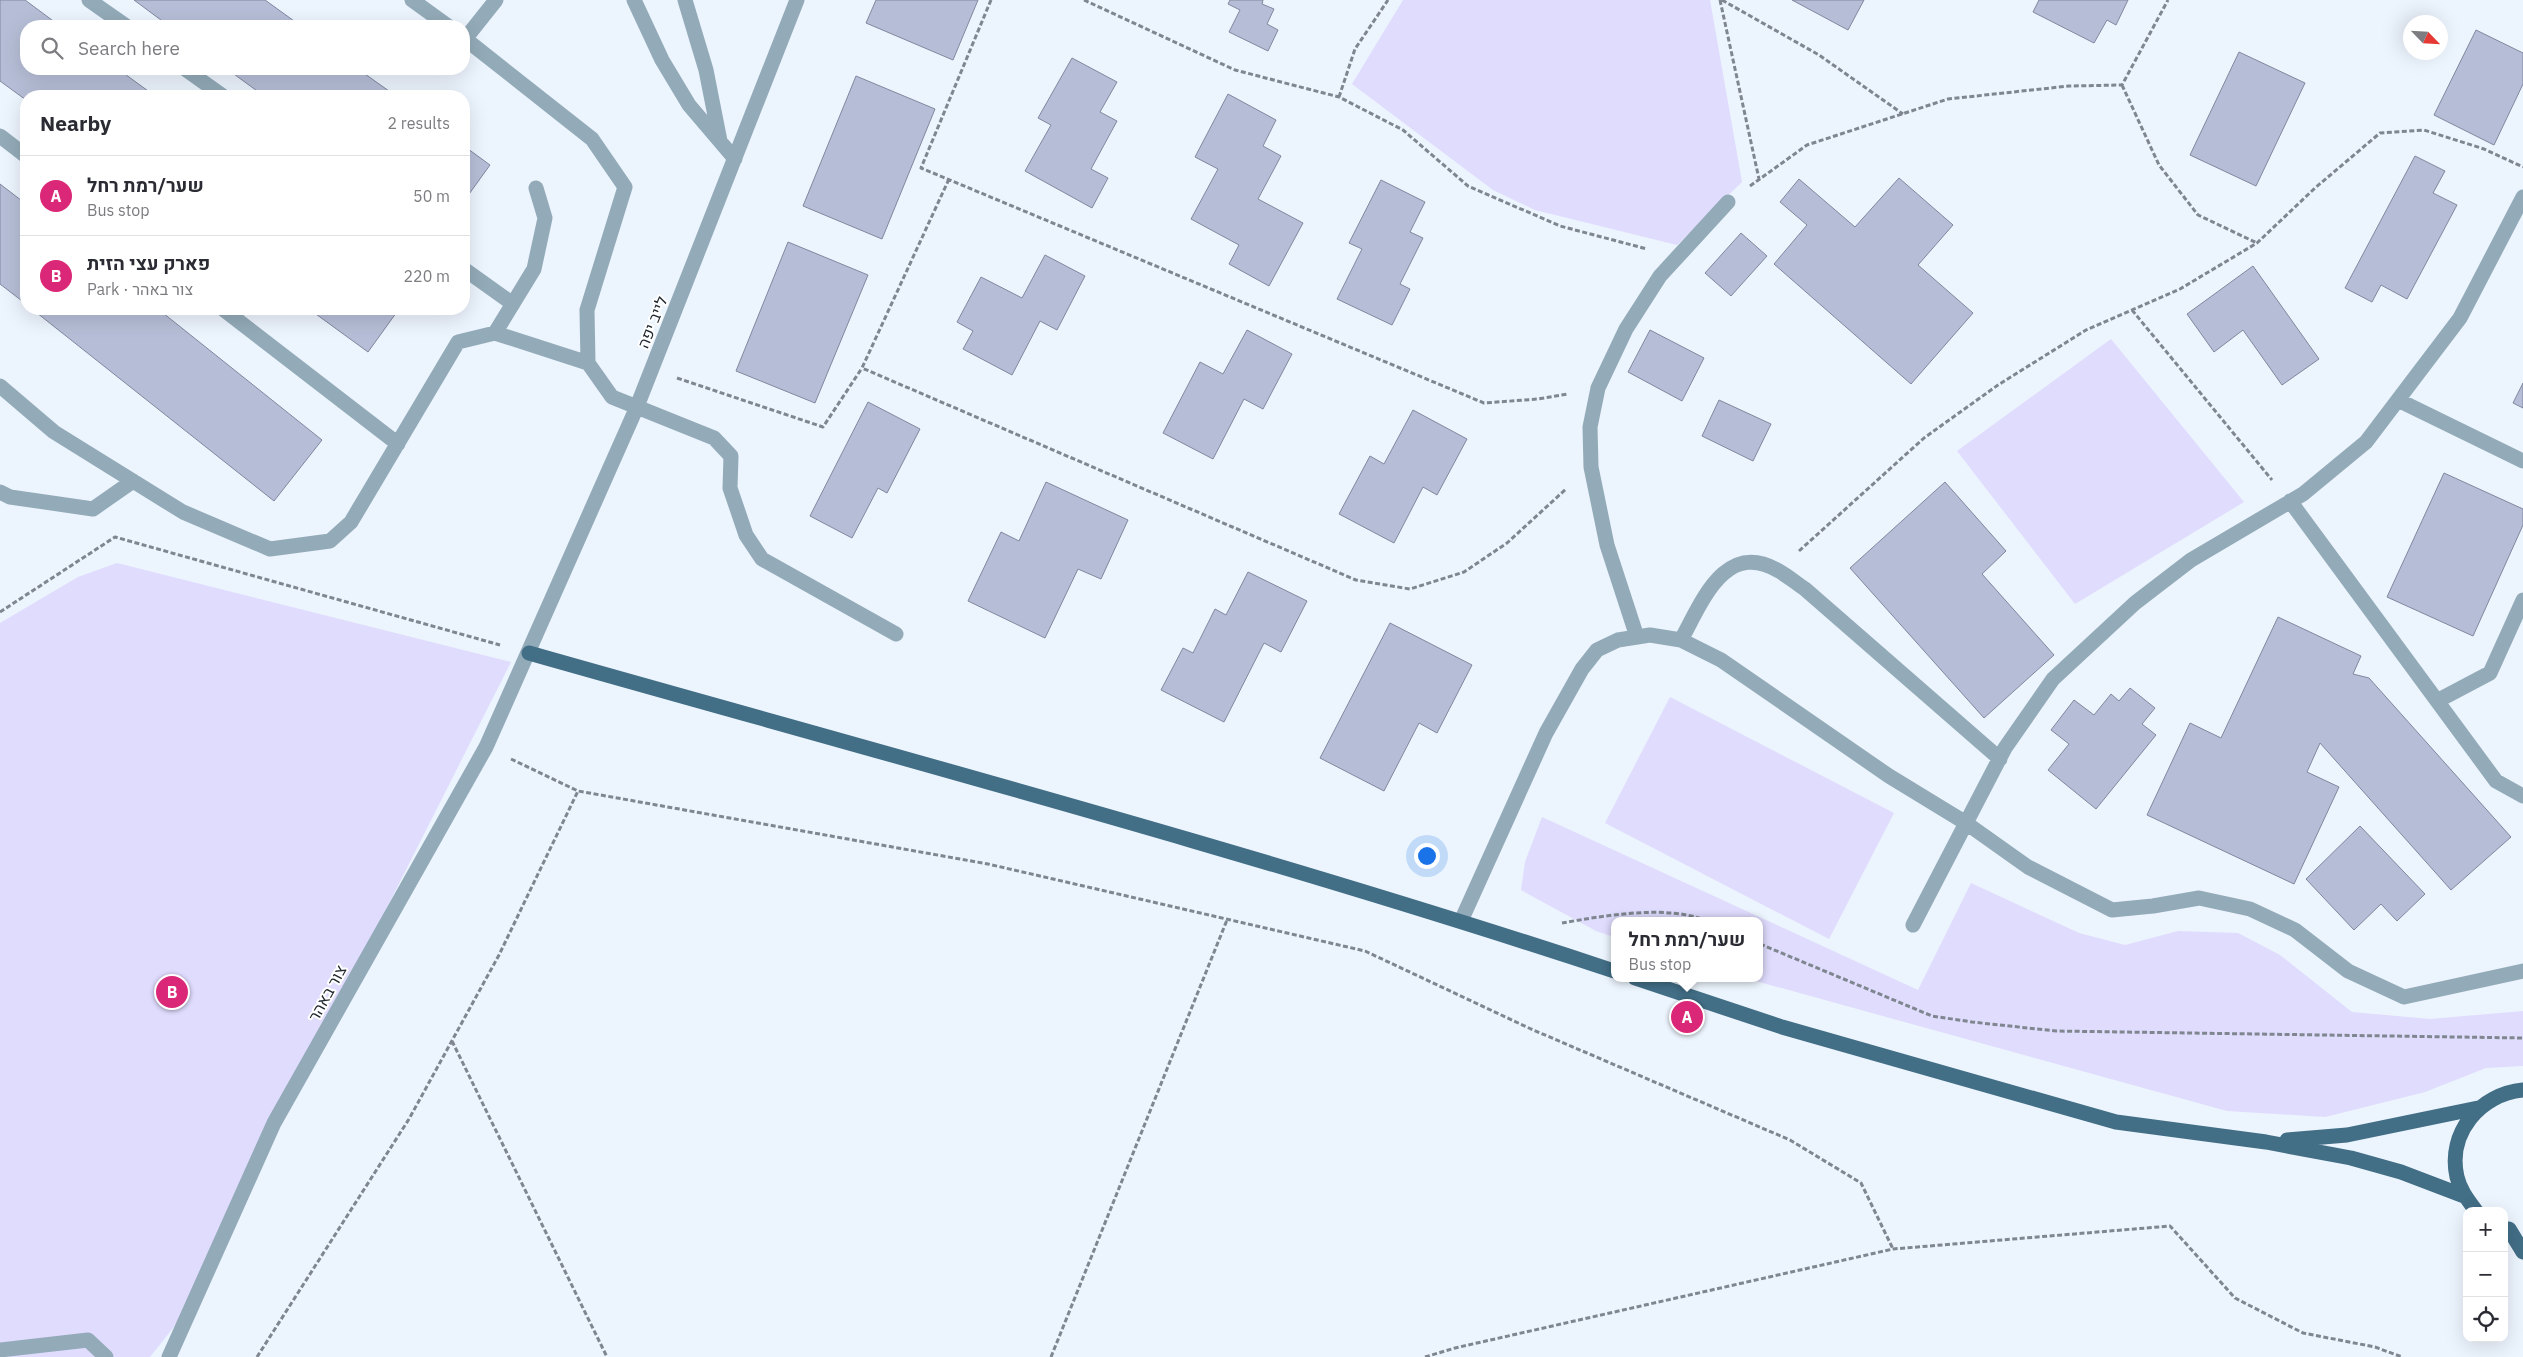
<!DOCTYPE html>
<meta charset="utf-8">
<style>
body{margin:0;font-family:"IBM Plex Sans",Heebo,sans-serif;background:#f7f7f7;color:#2b2b33}
.controls{position:absolute;right:15px;bottom:15px;display:grid;overflow:hidden;border-radius:10px;box-shadow:0 5px 20px #0002}
.controls button{width:45px;height:45px;display:grid;place-items:center;padding:0;border:0;border-bottom:1px solid #e1e1e2;background:#fff;color:#2b2b33;font:25px sans-serif}
.compass{position:absolute;left:2403px;top:15px;width:45px;height:45px;border-radius:50%;background:#fff;box-shadow:0 5px 20px #0002;rotate:115deg}
.you{position:absolute;left:1426px;top:855px;width:18px;height:18px;margin:-12px;border:4px solid #fff;border-radius:50%;background:#1a73e8;box-shadow:0 0 0 8px #1a73e833}
.badge{display:grid;place-items:center;width:32px;height:32px;border-radius:50%;background:#db2777;color:#fff;font-size:16px;font-weight:700}
.pin{position:absolute;translate:-50% -50%;border:2px solid #fff;box-shadow:0 1px 5px #0006}
.popup{position:absolute;left:1611px;top:917px;width:152px;height:65px;box-sizing:border-box;display:grid;place-content:center;border-radius:10px;background:#fff;filter:drop-shadow(0 1px 4px #0005);font-size:16px;white-space:nowrap;color:#7c7c81}
.popup b{font-size:19px;color:#2b2b33}
.popup::after{content:'';position:absolute;left:50%;top:100%;margin-left:-10px;border:10px solid transparent;border-top-color:#fff}
.list{margin:0;padding:0;list-style:none}
h2{display:flex;justify-content:space-between;align-items:center;height:65px;margin:0;padding:0 20px;font-size:21px}
h2 small{font-size:16px;font-weight:400;color:#7c7c81}
.list li{display:grid;grid-template-columns:32px 1fr auto;gap:15px;align-items:center;box-sizing:border-box;height:80px;padding:0 20px;border-top:1px solid #e1e1e2}
.list b{display:block;font-size:19px;white-space:nowrap}
.list p{margin:0;font-size:16px;white-space:nowrap;color:#7c7c81}
.list em{font-size:16px;font-style:normal;color:#7c7c81}
.icon{flex:none;width:28px;height:28px;fill:none;stroke:currentColor;stroke-width:2;stroke-linecap:round;stroke-linejoin:round}
.map{position:relative;flex:none;width:2523px;height:1357px;overflow:hidden}
.search{position:absolute;background:#fff;box-shadow:0 5px 20px #0002;left:20px;top:20px;width:450px;height:55px;display:flex;align-items:center;gap:12px;box-sizing:border-box;padding:0 18px;border-radius:20px;color:#7c7c81;font-size:19px}
.panel{position:absolute;background:#fff;box-shadow:0 5px 20px #0002;left:20px;top:90px;width:450px;height:225px;border-radius:20px}
.map>svg:first-child{display:block}
</style>
<div class="map">
<svg width="2523" height="1357" viewBox="0 0 2523 1357">
<rect width="100%" height="100%" fill="#ecf4fd"/>
<!-- green -->
<path fill="#e0dcfe" d="M1403,0H1710L1742,182L1677,245L1535,210L1493,190L1352,84Z
M2111,339L2244,502L2075,604L1957,451Z
M117,563L511,662L177,1323L150,1357H0V623L78,577Z
M1670,697L1894,813L1829,939L1605,823Z
M1542,817L1918,990L1971,883L2079,933L2125,945L2178,931L2238,933L2280,955L2352,1012L2430,1019L2523,1011V1066L2486,1068L2425,1092L2325,1117L2227,1111L1745,978H1760V921H1614V937L1596,931L1521,890L1525,862Z"/>
<!-- building -->
<path fill="#b6bed7" stroke="#80879f" d="M0,0H25L60,26H26V69H118L155,96H26V100L0,81Z
M134,0H265L301,26H169Z
M876,0H978L953,60L866,23Z
M1230,0H1263L1262,4L1274,9L1267,24L1278,30L1268,51L1229,32L1240,10L1228,4Z
M1792,0H1864L1848,30Z
M2039,0H2128L2116,25L2107,20L2094,43L2033,12Z
M2476,30L2523,53V84L2494,145L2434,115Z
M2239,52L2305,83L2256,186L2190,155Z
M1072,58L1117,82L1100,112L1117,121L1091,169L1108,178L1092,208L1025,171L1051,125L1038,118Z
M227,69H358L396,96H264Z
M856,76L935,109L882,239L803,206Z
M1228,94L1276,120L1263,146L1281,156L1258,199L1303,223L1269,286L1229,264L1239,245L1191,219L1218,169L1195,157Z
M464,146L490,165L464,201Z
M2415,156L2445,171L2433,193L2457,205L2407,299L2381,285L2372,302L2345,288Z
M1899,178L1953,225L1918,265L1973,313L1911,384L1774,264L1807,225L1780,202L1799,179L1855,227Z
M1381,180L1425,202L1410,232L1423,238L1400,284L1410,289L1392,325L1337,299L1362,249L1349,243Z
M0,184L26,204V304L0,284Z
M1741,233L1767,256L1731,296L1705,273Z
M788,242L868,275L815,403L736,371Z
M1045,255L1085,276L1057,330L1040,321L1012,375L963,349L973,331L957,322L981,277L1022,298Z
M2253,266L2319,359L2282,385L2243,330L2214,352L2187,314Z
M32,309H158L322,440L274,501Z
M309,309H399L368,352Z
M1247,330L1292,354L1263,409L1244,399L1213,459L1163,433L1200,362L1223,374Z
M1650,330L1704,358L1682,401L1628,372Z
M2523,383V408L2513,403Z
M1719,400L1771,424L1753,461L1702,436Z
M868,402L920,429L887,493L878,488L852,538L810,516Z
M1413,410L1467,439L1437,495L1423,487L1394,543L1339,514L1370,456L1384,464Z
M2444,473L2523,509V525L2473,636L2387,597Z
M1046,482L1128,520L1101,579L1078,569L1045,638L968,601L1001,532L1019,541Z
M1945,482L2006,551L1982,574L2054,655L1984,718L1850,568Z
M1248,572L1307,601L1281,652L1264,643L1224,722L1161,690L1183,648L1193,653L1215,609L1226,615Z
M2278,617L2361,656L2353,674L2369,678L2511,837L2451,890L2320,743L2307,772L2339,787L2294,884L2147,815L2190,723L2221,738Z
M1390,623L1472,665L1437,733L1419,723L1384,791L1320,758Z
M2130,688L2155,708L2142,724L2156,735L2096,809L2048,770L2069,744L2051,730L2074,700L2094,715L2111,694L2119,701Z
M2360,826L2425,894L2397,921L2381,904L2354,930L2306,879Z"/>
<g fill="none" stroke-linecap="round" stroke-linejoin="round">
<!-- path -->
<path stroke="#7f868f" stroke-width="3" stroke-dasharray="5 2.5" stroke-linecap="butt" d="M991,0L921,168L1484,403L1538,399L1568,394
M1084,0L1235,70L1339,97L1403,130L1468,186L1560,226L1647,249
M1720,0L1759,179
M1722,0L1819,55L1903,114
M2122,85L2159,165L2198,215L2257,243
M1339,97L1355,49L1388,0
M949,179L862,368L1356,580L1410,589L1464,572L1507,543L1566,489
M1750,186L1807,145L1948,99L2069,86L2122,85L2168,0
M2132,310L2272,480
M677,378L823,427L862,368
M1799,551L1924,438L1998,385L2086,330L2180,289L2257,243L2315,188L2380,133L2424,130L2484,149L2523,167
M0,612L115,537L500,645
M511,759L578,791L988,864L1365,951L1531,1029L1790,1140L1861,1183L1893,1249
M1562,923C1602,916 1668,904 1707,921
M1760,944L1932,1016L1972,1022L2056,1031L2523,1038
M452,1041L607,1357
M257,1357L409,1119L499,955L578,791
M1051,1357L1227,920
M1425,1357L1455,1348L1893,1249L2170,1226L2235,1298L2303,1333L2375,1347L2402,1357"/>
<!-- minor -->
<path stroke="#93aab8" stroke-width="15" d="M89,0L126,26
M412,0L448,26
M634,0L662,60L689,105L735,159
M685,0L706,70L720,141
M464,38L592,139L625,187L587,310L588,363L612,397L714,438L731,456L730,488L746,535L762,559L896,634
M465,39L496,0
M185,69L223,96
M0,136L26,156
M464,269L513,304
M223,309L398,444
M495,333L534,269L545,218L536,188
M0,386L54,432L183,512L270,549L330,541L351,522L458,342L495,333L588,363
M2398,400L2523,461
M0,492L10,497L93,509L133,481
M2290,501L2496,781L2523,796
M1637,637L1607,545L1591,467L1590,427L1598,388L1626,329L1660,276L1728,202
M1681,640C1702,602 1725,539 1779,571C1788,576 1796,583 1805,589L2000,759
M2437,701L2490,673L2523,600
M1461,921L1546,733L1582,669L1597,650L1618,640L1650,635L1681,640L1721,660L1889,776L1966,823L2028,867L2112,910L2153,906L2199,898L2250,909L2295,930L2348,971L2404,997L2523,971
M1913,925L2005,748L2053,679L2135,603L2191,560L2303,494L2366,442L2460,318L2523,197
M0,1350L88,1340L106,1357
M169,1357L274,1123L486,747L636,409L797,0"/>
<!-- major -->
<path stroke="#426e86" stroke-width="15" d="M529,653C892,756 1257,853 1614,971
M1635,978L1782,1027L2116,1122L2266,1142L2351,1158L2401,1172L2464,1196
M2287,1140L2347,1135L2478,1108
M2476,1211C2468,1200 2460,1190 2457,1177C2447,1133 2480,1094 2523,1090
M2509,1229L2523,1252"/>
</g>
<g text-anchor="middle" dominant-baseline="central" stroke-width="4" stroke-linejoin="round" paint-order="stroke">
<!-- street labels -->
<g font-size="16" fill="#212830" stroke="#fff">
<text transform="translate(652 322) rotate(-68)">לייב יפה</text>
<text transform="translate(327 993) rotate(-61)">צור באהר</text>
</g>
</g>
</svg>
<div class="controls">
<button>+</button>
<button>−</button>
<button><svg class="icon" aria-label="locate" viewBox="0 0 24 24"><circle cx="12" cy="12" r="6"/><path d="M12 2v4M12 18v4M2 12h4M18 12h4"/></svg></button>
</div>
<svg class="compass" viewBox="-18 -18 36 36"><path d="M0-13l5 13h-10z" fill="#e53935"/><path d="M0 13l5-13h-10z" fill="#7c7c81"/></svg>
<div class="you"></div>
<div class="pin badge" style="left:1687px;top:1017px">A</div>
<div class="popup"><b>שער/רמת רחל</b>Bus stop</div>
<div class="pin badge" style="left:172px;top:992px">B</div>
<div class="search"><svg class="icon" aria-label="search" viewBox="0 0 24 24"><circle cx="10" cy="10" r="6"/><path d="M15 15l6 6"/></svg>Search here</div>
<section class="panel">
<h2>Nearby<small>2 results</small></h2>
<ul class="list">
<li><span class="badge">A</span><div><b>שער/רמת רחל</b><p>Bus stop</p></div><em>50 m</em></li>
<li><span class="badge">B</span><div><b>פארק עצי הזית</b><p>Park · צור באהר</p></div><em>220 m</em></li>
</ul>
</section>
</div>
